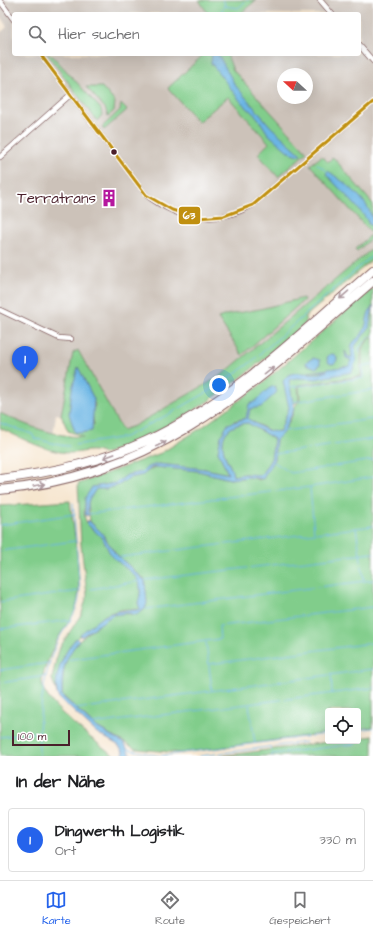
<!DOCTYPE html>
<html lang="de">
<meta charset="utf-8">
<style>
body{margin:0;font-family:"Architects Daughter",sans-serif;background:#f2f2f2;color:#202124}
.controls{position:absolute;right:12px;bottom:12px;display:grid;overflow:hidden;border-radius:4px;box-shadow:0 4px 16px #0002}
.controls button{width:36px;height:36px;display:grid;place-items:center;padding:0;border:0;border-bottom:1px solid #e0e0e0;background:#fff;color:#202124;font:20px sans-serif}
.compass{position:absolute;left:277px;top:68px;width:36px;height:36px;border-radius:50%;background:#fff;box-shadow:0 4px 16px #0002;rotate:291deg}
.scale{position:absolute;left:12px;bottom:10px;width:58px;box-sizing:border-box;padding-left:4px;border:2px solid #4a1f2b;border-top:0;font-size:11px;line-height:14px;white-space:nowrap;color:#4a1f2b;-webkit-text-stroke:3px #fff;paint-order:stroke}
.you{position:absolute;left:219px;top:385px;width:14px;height:14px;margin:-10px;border:3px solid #fff;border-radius:50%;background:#1a73e8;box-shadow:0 0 0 6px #1a73e833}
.badge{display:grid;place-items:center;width:26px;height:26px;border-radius:50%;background:#2563eb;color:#fff;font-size:13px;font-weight:700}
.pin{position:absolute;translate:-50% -33px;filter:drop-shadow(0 1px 2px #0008)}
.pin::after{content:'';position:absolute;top:21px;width:14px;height:12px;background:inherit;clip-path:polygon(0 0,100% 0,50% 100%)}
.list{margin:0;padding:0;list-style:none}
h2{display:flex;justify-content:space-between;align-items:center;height:52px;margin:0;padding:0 16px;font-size:17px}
h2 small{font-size:13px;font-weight:400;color:#757577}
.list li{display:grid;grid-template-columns:26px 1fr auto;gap:12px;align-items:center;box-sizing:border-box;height:64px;margin:0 8px 8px;padding:0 8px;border:1px solid #e0e0e0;border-radius:4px}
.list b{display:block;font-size:15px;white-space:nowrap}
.list p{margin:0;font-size:13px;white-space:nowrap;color:#757577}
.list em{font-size:13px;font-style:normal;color:#757577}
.icon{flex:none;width:22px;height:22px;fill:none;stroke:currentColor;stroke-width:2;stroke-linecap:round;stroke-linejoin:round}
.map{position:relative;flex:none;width:373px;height:756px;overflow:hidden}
.search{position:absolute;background:#fff;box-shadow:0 4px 16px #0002;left:12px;right:12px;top:12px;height:44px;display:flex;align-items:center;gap:10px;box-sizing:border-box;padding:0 14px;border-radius:4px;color:#757577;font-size:15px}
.sheet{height:124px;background:#fff}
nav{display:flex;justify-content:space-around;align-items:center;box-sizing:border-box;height:56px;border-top:1px solid #e0e0e0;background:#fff;font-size:11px;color:#757577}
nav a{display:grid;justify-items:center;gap:2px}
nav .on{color:#2563eb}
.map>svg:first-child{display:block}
</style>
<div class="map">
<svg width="373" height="756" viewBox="0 0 373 756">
<rect width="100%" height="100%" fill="#fff"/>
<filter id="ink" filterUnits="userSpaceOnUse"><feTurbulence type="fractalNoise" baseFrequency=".025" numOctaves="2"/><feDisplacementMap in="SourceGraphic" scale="8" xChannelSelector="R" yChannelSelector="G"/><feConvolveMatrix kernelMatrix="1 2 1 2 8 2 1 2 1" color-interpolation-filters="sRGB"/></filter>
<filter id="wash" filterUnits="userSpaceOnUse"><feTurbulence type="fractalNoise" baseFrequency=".012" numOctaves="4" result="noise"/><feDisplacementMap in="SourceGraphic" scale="16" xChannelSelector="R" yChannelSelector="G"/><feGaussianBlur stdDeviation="0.9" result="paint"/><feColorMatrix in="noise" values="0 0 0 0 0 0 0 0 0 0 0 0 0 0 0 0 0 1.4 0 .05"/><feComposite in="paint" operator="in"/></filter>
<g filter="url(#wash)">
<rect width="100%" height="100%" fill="#f6e5ce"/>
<!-- industrial -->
<path fill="#ccc2b9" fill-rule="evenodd" d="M0,0H199L209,13L14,14V54H359V14H240L256,0H373V248L222,375L134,426L122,430L78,350L73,353L61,415L56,414L53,436L26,427L0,414V33L7,27L0,16ZM283,74H307V98H283Z"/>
<!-- green -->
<path fill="#81cd8b" stroke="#66765b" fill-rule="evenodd" d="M199,0H256L240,14H208Z
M47,54H51L101,109L102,115L97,121Z
M204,54H227L233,70L307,152L278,177L258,154L269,143L228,97L198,122L168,88Z
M86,87H102L115,102L114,111L108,116L105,108Z
M121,104L127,110L104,130L102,127L120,110Z
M322,156L328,162L333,157L373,204V237L357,251L355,249L372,234L310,165Z
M373,248V259L305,317L306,323C265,359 222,396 174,422C151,435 128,445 104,454C90,447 82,454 67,453C44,451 21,438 0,428V413C27,426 53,436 83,437L68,431L61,415L73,353L78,350L122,430L134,426L222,375ZM78,368L95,405L92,413L94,425Z
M373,288V337H370L361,349V376L298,385L299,400L289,408L280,431L272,432L246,418L234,421L221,436L218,451L228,474L205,469L158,464L142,472L127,475L116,483L93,487C86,497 80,513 88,525C91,529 97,531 100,535C105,542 107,550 113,556C129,573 147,575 138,603L140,609C136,610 133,609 128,609C123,609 116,611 110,613C104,615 98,621 92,625C69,642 56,663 57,693L52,679L56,660L60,647L82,613L87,595L81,545L78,484L161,453L201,428L258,387Z
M303,298L304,300L242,355L218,318L226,315L260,309Z
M370,338H373V727L358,729V711H328V733L181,753L136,749L95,726L62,695C63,659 67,648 97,626C102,622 108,616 115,614C123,612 137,617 144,610C150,603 144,589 145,580L115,553L101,532L93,525L90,521L88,502L93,492L97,488L106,489L119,485L129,478L139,476L155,467L198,471L230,479L249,477L260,480L274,459L276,440L283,433L292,416L295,406L300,400L299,386L362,377V349Z
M248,423L274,439L271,459L261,475L245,474L233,476C232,466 226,461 224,452C219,433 231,424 248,423Z
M70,501C73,526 83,581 77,604C74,619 61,630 55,644C51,653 41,675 42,684C44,704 98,744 115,756H0V506Z
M373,736V756H221L335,741H358V738Z"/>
<!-- water -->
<path fill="#6bb5e4" stroke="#5a6a88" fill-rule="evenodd" d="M212,54H218L235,85L271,127L301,154L299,155L289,152L268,134L258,118L241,102L211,63Z
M328,171C345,183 373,202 373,225H369C366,213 335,185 326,174Z
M373,306L369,328L355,346L356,361L352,372L316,379L296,378L289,380L294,409L283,433L276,440L274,459L263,479L249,477L230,479L198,471L155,467L151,468L143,475L129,478L119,485L106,489H96L88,502V516L85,515V498L92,487L116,483L127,475L142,472L147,467L158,464L205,469L228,474L218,451L221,436L228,424L246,418L249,404C260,402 264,388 275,386L277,392L261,407L250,409L248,419C258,424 267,434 280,431L289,408L283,381C292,365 314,379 327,371L308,372L349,366L351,360L346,358L345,351L348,357H352C348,338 359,342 364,330C368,321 366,313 373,306ZM248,423L274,439L271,459L261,475L245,474L233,476C232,466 226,462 224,452C219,433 231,424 248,423Z
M327 359a5 5 0 1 1 10 0a5 5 0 1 1-10 0Z
M313,358L320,360V365L316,368L306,364V362Z
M78,367L94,399L92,431L81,433L75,432L69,414L72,389Z
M88,520L101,532L115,553L145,581L147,603L145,609L136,615L128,613L113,615L81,637L80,634C89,628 98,618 109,614C119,609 133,612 140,609L138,603C147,575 128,573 112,556C107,550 105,540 99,535C95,531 91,528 87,524Z
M76,638L79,641C63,660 62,671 62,696L95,726L125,744L131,756H124L123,751L118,745L97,733L58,697C52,677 63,654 76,638Z"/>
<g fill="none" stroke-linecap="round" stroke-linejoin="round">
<!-- stream -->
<path stroke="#6bb5e4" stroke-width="1" d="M224,6L238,8L248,0
M220,14L225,4L223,0
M317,164L328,172
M360,353L359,348L369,337L373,336
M290,387L363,378L362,366L373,364
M292,402L373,390
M0,423L32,434L35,439C46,440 56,446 69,446
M284,431L373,419
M75,445L125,437L171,413L213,389L250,363L373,255
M275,454L373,439
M274,462L291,473L373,460
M310,487L314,532
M88,514L310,487L373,477
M0,525L75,514
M356,528L364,580
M0,551L75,541
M120,557L373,526
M145,580L373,553
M91,589L140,581
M0,602L79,591
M146,609L373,580
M0,629L71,620
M206,642L212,690
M65,660L220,639L219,626L373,607
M209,664L373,643
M0,670L49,663
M331,674L332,693
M0,683L46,676
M249,705L255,743
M76,709L373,669
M92,724L373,688
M358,730L373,728
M0,737L39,732
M271,747L272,756
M127,749L159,756L328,734
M272,754L356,744
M39,756C38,724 42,677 55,647C65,623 77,619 80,590L73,503
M200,756L306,742"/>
</g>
</g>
<g filter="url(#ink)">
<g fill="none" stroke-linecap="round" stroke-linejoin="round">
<!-- minor casing -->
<g stroke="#866464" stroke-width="6">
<path id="minor" d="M320,0L332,14
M0,1L14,20
M359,45L373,61
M40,54L146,195C181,221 213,226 253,205L373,102
M0,157L70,95
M0,310L59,338L71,339"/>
</g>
<!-- motorway casing -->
<g stroke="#866464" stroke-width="10">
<path id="motorway" d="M0,479C50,473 100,462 146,441C233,401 302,332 373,270
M0,490C163,475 256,382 373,281"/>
</g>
<!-- minor -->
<use href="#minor" stroke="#fff" stroke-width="4.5"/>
<!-- motorway -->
<use href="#motorway" stroke="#fff" stroke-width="8"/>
<!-- bus-1 casing -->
<g stroke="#fff" stroke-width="6">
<path id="bus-1" d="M40,54L146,195L172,210L198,218L224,216L253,205L373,102"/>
</g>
<!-- bus-1 -->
<use href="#bus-1" stroke="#c08f0f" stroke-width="3"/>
</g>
<!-- one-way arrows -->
<defs><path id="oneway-shaft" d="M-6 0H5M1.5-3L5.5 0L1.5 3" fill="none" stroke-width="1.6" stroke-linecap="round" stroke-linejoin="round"/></defs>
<g stroke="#ae9aa0">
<use href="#oneway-shaft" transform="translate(344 295) rotate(139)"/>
<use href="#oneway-shaft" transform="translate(269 371) rotate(-39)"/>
<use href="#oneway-shaft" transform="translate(161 444) rotate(-27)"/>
<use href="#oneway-shaft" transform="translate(109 456) rotate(160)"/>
<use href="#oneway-shaft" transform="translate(39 485) rotate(-10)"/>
</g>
</g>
<!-- icons -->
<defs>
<g id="building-bare" transform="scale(1.38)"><path d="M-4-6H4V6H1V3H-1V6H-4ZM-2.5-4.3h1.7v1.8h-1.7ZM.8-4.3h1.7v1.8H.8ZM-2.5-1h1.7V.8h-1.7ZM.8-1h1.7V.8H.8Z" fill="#b5179e" stroke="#fff" stroke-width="2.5" paint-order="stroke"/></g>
</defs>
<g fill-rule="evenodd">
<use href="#building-bare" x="109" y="198"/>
</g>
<!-- markers -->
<circle fill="#4a1f2b" stroke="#fff" stroke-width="1.5" cx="114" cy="152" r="3.5"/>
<g text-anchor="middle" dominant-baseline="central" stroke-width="3.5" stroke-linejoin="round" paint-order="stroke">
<!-- poi labels -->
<g font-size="15" fill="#4a1f2b" stroke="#fff" text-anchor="end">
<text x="96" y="198">Terratrans</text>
</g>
</g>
<rect stroke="#fff" stroke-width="1.5" x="178" y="206" width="23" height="19" rx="4" fill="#c08f0f"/>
<g font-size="11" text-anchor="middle" font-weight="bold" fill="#fff">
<text x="189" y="219">63</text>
</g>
</svg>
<div class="controls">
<button><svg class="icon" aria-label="locate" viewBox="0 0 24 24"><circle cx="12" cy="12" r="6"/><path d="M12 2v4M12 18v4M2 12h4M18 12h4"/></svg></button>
</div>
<svg class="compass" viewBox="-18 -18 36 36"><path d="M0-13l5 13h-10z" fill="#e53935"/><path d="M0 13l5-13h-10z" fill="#757577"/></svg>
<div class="scale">100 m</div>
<div class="you"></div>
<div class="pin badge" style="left:25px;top:379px">1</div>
<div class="search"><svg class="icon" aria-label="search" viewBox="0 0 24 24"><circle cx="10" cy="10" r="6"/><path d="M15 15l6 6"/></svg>Hier suchen</div>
</div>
<section class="sheet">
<h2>In der Nähe<small></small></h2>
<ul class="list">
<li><span class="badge">1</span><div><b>Dingwerth Logistik</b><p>Ort</p></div><em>330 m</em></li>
</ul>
</section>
<nav>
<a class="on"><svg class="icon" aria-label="map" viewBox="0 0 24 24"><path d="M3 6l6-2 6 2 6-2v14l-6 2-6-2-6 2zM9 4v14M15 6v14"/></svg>Karte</a>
<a><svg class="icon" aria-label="directions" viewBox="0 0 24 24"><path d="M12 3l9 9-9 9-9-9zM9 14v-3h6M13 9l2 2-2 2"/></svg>Route</a>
<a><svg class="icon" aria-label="saved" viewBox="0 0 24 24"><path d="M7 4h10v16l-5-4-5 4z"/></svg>Gespeichert</a>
</nav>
